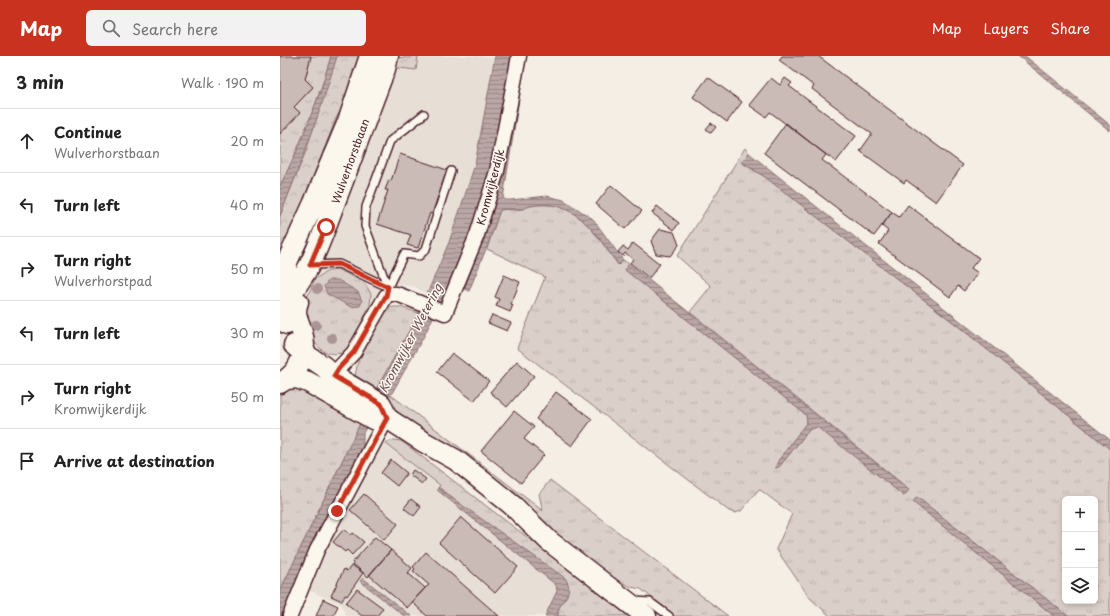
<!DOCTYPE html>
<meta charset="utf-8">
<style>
body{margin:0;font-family:"Playpen Sans",sans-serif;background:#f2f2f2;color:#222}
.controls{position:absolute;right:12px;bottom:12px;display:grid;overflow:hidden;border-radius:6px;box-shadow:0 2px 6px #0003}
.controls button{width:36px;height:36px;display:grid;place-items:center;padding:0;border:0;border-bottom:1px solid #e0e0e0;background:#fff;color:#222;font:20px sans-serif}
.stop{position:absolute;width:12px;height:12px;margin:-9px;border:3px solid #c8321e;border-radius:50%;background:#fff}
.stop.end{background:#c8321e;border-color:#fff;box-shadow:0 1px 4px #0008}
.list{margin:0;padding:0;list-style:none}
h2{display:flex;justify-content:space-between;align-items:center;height:52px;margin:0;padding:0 16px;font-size:17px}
h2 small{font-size:13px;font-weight:400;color:#767676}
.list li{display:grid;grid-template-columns:26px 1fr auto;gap:12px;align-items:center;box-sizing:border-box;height:64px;padding:0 16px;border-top:1px solid #e0e0e0}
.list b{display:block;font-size:15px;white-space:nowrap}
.list p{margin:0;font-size:13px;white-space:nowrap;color:#767676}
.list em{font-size:13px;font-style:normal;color:#767676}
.icon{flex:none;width:22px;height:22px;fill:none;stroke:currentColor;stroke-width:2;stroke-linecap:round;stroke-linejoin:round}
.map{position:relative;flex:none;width:830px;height:560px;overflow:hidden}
header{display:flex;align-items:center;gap:24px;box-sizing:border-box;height:56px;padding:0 20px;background:#c8321e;color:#fff}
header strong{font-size:19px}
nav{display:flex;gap:22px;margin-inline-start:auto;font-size:14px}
.search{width:280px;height:36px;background:#f2f2f2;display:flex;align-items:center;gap:10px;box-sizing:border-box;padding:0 14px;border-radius:6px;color:#767676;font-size:15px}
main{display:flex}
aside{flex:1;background:#fff}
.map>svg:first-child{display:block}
</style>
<header>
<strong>Map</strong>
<div class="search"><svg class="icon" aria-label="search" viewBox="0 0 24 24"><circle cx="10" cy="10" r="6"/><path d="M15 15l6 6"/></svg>Search here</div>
<nav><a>Map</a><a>Layers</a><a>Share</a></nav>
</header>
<main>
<aside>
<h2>3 min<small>Walk · 190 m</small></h2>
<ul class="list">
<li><svg class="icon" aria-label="ahead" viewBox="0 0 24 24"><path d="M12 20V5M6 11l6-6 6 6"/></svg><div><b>Continue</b><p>Wulverhorstbaan</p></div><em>20 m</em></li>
<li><svg class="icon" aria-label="left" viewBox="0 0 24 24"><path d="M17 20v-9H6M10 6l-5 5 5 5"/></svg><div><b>Turn left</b></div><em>40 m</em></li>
<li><svg class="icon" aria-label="right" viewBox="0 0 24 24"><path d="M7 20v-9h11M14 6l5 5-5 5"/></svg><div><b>Turn right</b><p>Wulverhorstpad</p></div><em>50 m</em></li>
<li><svg class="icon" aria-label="left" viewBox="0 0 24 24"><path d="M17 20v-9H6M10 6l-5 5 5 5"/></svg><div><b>Turn left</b></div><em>30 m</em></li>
<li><svg class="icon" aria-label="right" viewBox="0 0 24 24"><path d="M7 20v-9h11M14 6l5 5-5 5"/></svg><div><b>Turn right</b><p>Kromwijkerdijk</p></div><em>50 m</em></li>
<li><svg class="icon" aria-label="arrive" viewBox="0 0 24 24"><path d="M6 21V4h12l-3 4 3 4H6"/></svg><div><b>Arrive at destination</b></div></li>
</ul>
</aside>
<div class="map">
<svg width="830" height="560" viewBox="0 0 830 560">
<defs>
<pattern id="grass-tufts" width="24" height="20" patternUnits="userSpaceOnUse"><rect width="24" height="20" fill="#dbd0c9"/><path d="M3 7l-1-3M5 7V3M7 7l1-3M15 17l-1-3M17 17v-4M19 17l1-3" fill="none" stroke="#bdb2ad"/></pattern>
<pattern id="forest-crowns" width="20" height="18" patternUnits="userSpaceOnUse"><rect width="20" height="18" fill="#dbd0c9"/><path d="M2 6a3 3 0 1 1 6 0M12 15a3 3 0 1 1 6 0" fill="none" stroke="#bdb2ad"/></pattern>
<pattern id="water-rules" width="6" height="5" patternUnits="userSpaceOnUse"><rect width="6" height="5" fill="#baa7a5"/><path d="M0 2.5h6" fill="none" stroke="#998787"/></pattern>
</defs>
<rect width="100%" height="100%" fill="#f4eee4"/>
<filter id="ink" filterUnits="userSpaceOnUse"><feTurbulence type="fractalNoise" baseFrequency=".025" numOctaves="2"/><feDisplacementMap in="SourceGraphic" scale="8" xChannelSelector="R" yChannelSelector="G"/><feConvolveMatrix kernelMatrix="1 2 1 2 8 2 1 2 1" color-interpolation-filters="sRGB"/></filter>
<g filter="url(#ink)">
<!-- built -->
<path fill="#e7dfd6" d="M138,0H197L215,2L195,108L187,133L169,186L147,238L135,231L123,229H112L99,236L90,249L91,238L84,226L59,214L48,215L35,223L54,179L71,134L91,76L111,11L136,14Z
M105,387L160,429L158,432L276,529L277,535L265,560H131L83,522L81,525L124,560H66L61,548L28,534L56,470L95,395Z"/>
<!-- grass -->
<path fill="url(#grass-tufts)" stroke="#92787a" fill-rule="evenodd" d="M31,0H51C38,45 21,88 0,130V78L20,57L14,51L33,31L25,23Z
M131,0H138L136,14L111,11L113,1L130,2Z
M465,92L469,97L462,107L485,121L678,270L830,393V560H788L637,441L633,446L774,560H550L530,542L496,493L512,458L479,433L461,455L455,457L449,455L237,292L265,221L207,193L220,154C227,152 234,155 241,153C244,153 247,151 250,150C296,141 315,178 338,209L343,204L349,208L345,214L526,359L527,366L498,405L499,411L530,373L538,371L624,440L629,433L410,256L431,230L397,200ZM785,443H815V545H785Z
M59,214L84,226L91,238L90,249L71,289L62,297L54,298L44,296L35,287L28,275L25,246L35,223L48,215Z
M112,251H120L139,257L98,330L0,535V332L18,331L74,338L75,320L79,300L104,258Z
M111,339L263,455L259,438L270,424L448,560H394L361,533L351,531L327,519L286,488L231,440L103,345Z
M114,384L121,385L128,390L350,560H278V553L288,538L160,432H158L160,429L105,387Z"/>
<!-- forest -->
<path fill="url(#forest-crowns)" stroke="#92787a" d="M57,0H85L75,31L56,62L25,144L0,199V160L26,95Z"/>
<!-- water -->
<path fill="url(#water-rules)" stroke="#8d7174" d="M51,0H57C41,55 21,107 0,160V130L16,97L41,34Z
M215,0H232L221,74L200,158L167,235L162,243L144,280L112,337L102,343L83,377V394L2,560H0V535L98,330L136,264L169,186L187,133L195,108Z
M243,0H246L223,142L226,144H231L267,140L284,144L313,163L343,204L339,209C315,178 296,141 250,150C247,151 244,153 241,153C234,155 227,152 220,154L206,193L189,235L184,233L207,172L222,124Z
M738,0H745L830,69V75Z
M469,97L830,384V393L678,270L485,121L462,106Z
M349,208L629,434L624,440L537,371L530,373L499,411L495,412L498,405L527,366L526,359L345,214Z
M49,224H58L78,236L82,245L80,250L71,251L47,238L44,230Z
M158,432L285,522C297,538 276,546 278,560H265L277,535L276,529L157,434Z
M637,441L788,560H774L633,446Z
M83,522L131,560H124L80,525Z"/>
<!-- building -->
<path fill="#cabbb6" stroke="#4a1f2b" d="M0,0H31L25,23L33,31L14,51L20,57L0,78Z
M502,0H538L683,109L656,146L626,124L624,127L580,95L592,78L532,33L534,30L499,4Z
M428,21L462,46L447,66L413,41Z
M491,22L500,29L505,22L512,27L509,30L576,80L556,106L490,56L486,61L469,49Z
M431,67L436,71L431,77L426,73Z
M506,67L546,99L542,104L612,156L594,180L484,97Z
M120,98L167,114L152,158L150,157L138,192L127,189L131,179L97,168L108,134H105L109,124L111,125Z
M331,129L362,155L345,173L316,148Z
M628,149L699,202L691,212L698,217L684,235L678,230L670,241L599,188L608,175L602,170L612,156L619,161Z
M377,150L399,167L394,174L372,157Z
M380,173L394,176L399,189L390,200L376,198L371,185Z
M353,187L380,208L369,222L350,207L353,203L345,197L343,200L338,196L343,190L348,194Z
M224,219L240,226L231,248L233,249L230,256L216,250L219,243L215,241Z
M212,259L231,267L227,275L208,267Z
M172,297L209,325L194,345L157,316Z
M237,305L254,320L227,351L210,336Z
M276,336L312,363L292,390L256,363Z
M234,355L254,371L244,383L264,399L241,427L201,395Z
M111,404L127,417L117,430L101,417Z
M133,414L146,423L142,428L130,419Z
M84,438L118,468L104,484L70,454Z
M131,443L141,451L134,460L124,452Z
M181,461L238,511L215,537L159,487Z
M64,473L71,479L73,477L84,486L72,499L67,494L65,496L53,486Z
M95,481L111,494L88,521L72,507Z
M111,494L132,512L128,517L145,532L127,552L89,519Z
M146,496L204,547L219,560H147L132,546L145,532L149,529L133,515L135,513L133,511Z
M72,509L83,517L67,540L65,539L62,545L51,540L64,513L67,515Z
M77,533L103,552L97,560H82L66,547Z
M43,543L58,550L53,560H36Z"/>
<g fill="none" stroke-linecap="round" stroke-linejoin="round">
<!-- lane casing -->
<g stroke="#4a1f2b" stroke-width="10">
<path id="lane" d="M33,209L59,208L108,231L124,198L139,200L146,193L171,115
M108,232L85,170L86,151L110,85L144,58
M354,545L370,546L389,560"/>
</g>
<!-- street casing -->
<g stroke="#4a1f2b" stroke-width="17">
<path id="street" d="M54,320L59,312L74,296L106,240L110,238H117L165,257L197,179L217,115L239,0
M10,560L37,494L107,362"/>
</g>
<!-- secondary casing -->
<g stroke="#4a1f2b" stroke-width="23">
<path id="secondary" d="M0,230L4,222L7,206L33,149L69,63L90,0
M7,268C1,242 20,229 30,208C39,190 46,170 53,151C71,105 87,59 105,13L108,0
M14,289L23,297L43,310L54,320L101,348L107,362L142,385L176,404L232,449L269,485L366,560
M7,323L17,322L28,326L93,363L107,362
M0,327C19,318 28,296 22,276C19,265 13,258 18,246"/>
</g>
<!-- lane -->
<use href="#lane" stroke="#fbf7ec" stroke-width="7"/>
<!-- street -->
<use href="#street" stroke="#fbf7ec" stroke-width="14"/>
<!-- secondary -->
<use href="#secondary" stroke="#fbf7ec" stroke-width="20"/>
</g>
<!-- trees -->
<g fill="#aa9494">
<circle cx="37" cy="233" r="5"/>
<circle cx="36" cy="269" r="5"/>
<circle cx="52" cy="282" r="5"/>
</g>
</g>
<g fill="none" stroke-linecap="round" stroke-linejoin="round" filter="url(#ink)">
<!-- route -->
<path stroke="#c8321e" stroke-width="5" d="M46,171L30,209L59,208L108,231L106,240L74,296L59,312L54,320L101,348L107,362L57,455"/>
</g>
<g text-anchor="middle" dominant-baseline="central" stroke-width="3" stroke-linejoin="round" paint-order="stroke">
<!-- street labels -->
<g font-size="11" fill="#4a1f2b" stroke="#fbf7ec">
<text transform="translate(70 105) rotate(-70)">Wulverhorstbaan</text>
<text transform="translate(210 131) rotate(-75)">Kromwijkerdijk</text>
</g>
<!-- water labels -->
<g font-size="12" font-style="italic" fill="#714f56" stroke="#fbf7ec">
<text transform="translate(130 282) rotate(-62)">Kromwijker Wetering</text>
</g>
</g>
</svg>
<div class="controls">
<button>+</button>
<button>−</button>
<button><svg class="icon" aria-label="layers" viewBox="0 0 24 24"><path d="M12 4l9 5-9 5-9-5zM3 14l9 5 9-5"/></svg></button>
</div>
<div class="stop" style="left:46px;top:171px"></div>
<div class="stop end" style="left:57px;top:455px"></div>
</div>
</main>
